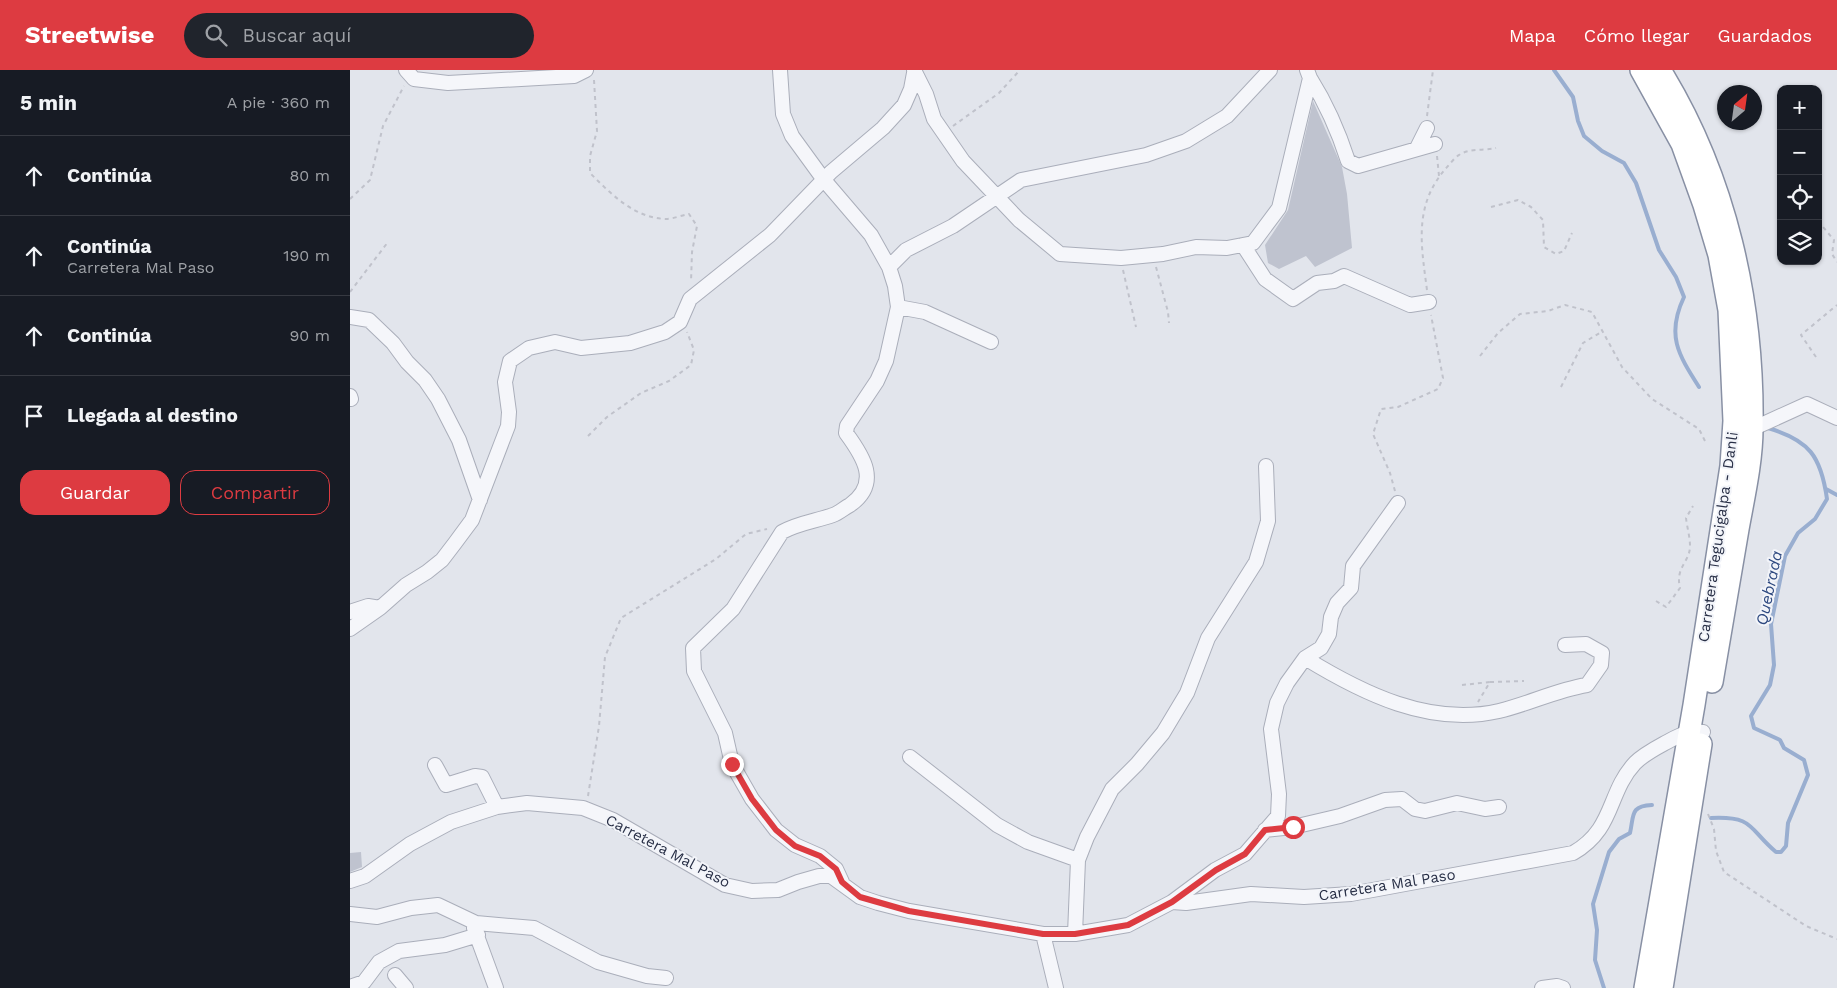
<!DOCTYPE html>
<html lang="es">
<meta charset="utf-8">
<style>
body{margin:0;font-family:"Work Sans",sans-serif;background:#20242c;color:#f1f3f6}
.controls{position:absolute;right:15px;top:15px;display:grid;overflow:hidden;border-radius:10px;box-shadow:0 1px 4px #0004}
.controls button{width:45px;height:45px;display:grid;place-items:center;padding:0;border:0;border-bottom:1px solid #363941;background:#171b24;color:#f1f3f6;font:25px sans-serif}
.compass{position:absolute;left:1367px;top:15px;width:45px;height:45px;border-radius:50%;background:#171b24;box-shadow:0 1px 4px #0004;rotate:29deg}
.stop{position:absolute;width:15px;height:15px;margin:-11px;border:4px solid #dd3b41;border-radius:50%;background:#fff}
.stop.end{background:#dd3b41;border-color:#fff;box-shadow:0 1px 5px #0008}
.list{margin:0;padding:0;list-style:none}
h2{display:flex;justify-content:space-between;align-items:center;height:65px;margin:0;padding:0 20px;font-size:21px}
h2 small{font-size:16px;font-weight:400;color:#9ea1a6}
.list li{display:grid;grid-template-columns:32px 1fr auto;gap:15px;align-items:center;box-sizing:border-box;height:80px;padding:0 20px;border-top:1px solid #363941}
.list b{display:block;font-size:19px;white-space:nowrap}
.list p{margin:0;font-size:16px;white-space:nowrap;color:#9ea1a6}
.list em{font-size:16px;font-style:normal;color:#9ea1a6}
.actions{display:flex;gap:10px;padding:15px 20px}
.actions a{flex:1;padding:11px 0;border:1px solid #dd3b41;border-radius:15px;text-align:center;font-size:18px;color:#dd3b41}
.actions .main{background:#dd3b41;color:#fff}
.icon{flex:none;width:28px;height:28px;fill:none;stroke:currentColor;stroke-width:2;stroke-linecap:round;stroke-linejoin:round}
.map{position:relative;flex:none;width:1487px;height:918px;overflow:hidden}
header{display:flex;align-items:center;gap:30px;box-sizing:border-box;height:70px;padding:0 25px;background:#dd3b41;color:#fff}
header strong{font-size:24px}
nav{display:flex;gap:28px;margin-inline-start:auto;font-size:18px}
.search{width:350px;height:45px;background:#20242c;display:flex;align-items:center;gap:12px;box-sizing:border-box;padding:0 18px;border-radius:28px;color:#9ea1a6;font-size:19px}
main{display:flex}
aside{flex:1;background:#171b24}
.map>svg:first-child{display:block}
</style>
<header>
<strong>Streetwise</strong>
<div class="search"><svg class="icon" aria-label="search" viewBox="0 0 24 24"><circle cx="10" cy="10" r="6"/><path d="M15 15l6 6"/></svg>Buscar aquí</div>
<nav><a>Mapa</a><a>Cómo llegar</a><a>Guardados</a></nav>
</header>
<main>
<aside>
<h2>5 min<small>A pie · 360 m</small></h2>
<ul class="list">
<li><svg class="icon" aria-label="ahead" viewBox="0 0 24 24"><path d="M12 20V5M6 11l6-6 6 6"/></svg><div><b>Continúa</b></div><em>80 m</em></li>
<li><svg class="icon" aria-label="ahead" viewBox="0 0 24 24"><path d="M12 20V5M6 11l6-6 6 6"/></svg><div><b>Continúa</b><p>Carretera Mal Paso</p></div><em>190 m</em></li>
<li><svg class="icon" aria-label="ahead" viewBox="0 0 24 24"><path d="M12 20V5M6 11l6-6 6 6"/></svg><div><b>Continúa</b></div><em>90 m</em></li>
<li><svg class="icon" aria-label="arrive" viewBox="0 0 24 24"><path d="M6 21V4h12l-3 4 3 4H6"/></svg><div><b>Llegada al destino</b></div></li>
</ul>
<div class="actions"><a class="main">Guardar</a><a>Compartir</a></div>
</aside>
<div class="map">
<svg width="1487" height="918" viewBox="0 0 1487 918">
<rect width="100%" height="100%" fill="#e2e5ec"/>
<g fill="none" stroke-linecap="round" stroke-linejoin="round">
<!-- stream -->
<path stroke="#99aed0" stroke-width="4" d="M1204,0L1223,27L1228,51L1234,66L1252,81L1274,93L1286,113L1309,180L1326,207L1334,227C1316,265 1328,284 1349,317
M1476,419L1487,425
M1361,748C1404,746 1398,758 1426,782H1431L1436,776L1438,753L1458,705L1454,690L1434,678L1430,670L1404,658L1401,646L1420,615L1424,595L1421,554L1435,486L1448,463L1465,449L1477,429C1471,386 1459,370 1418,358
M1254,918L1245,890L1247,860L1243,834L1259,782L1269,769L1280,763C1284,745 1280,736 1302,735"/>
</g>
<!-- building -->
<path fill="#bfc3cf" d="M963,31L992,97L997,124L1002,178L965,197L956,186L929,199L918,193L915,175L938,140Z
M11,782L12,797L0,802V783Z"/>
<g fill="none" stroke-linecap="round" stroke-linejoin="round">
<!-- minor casing -->
<g stroke="#aaaeba" stroke-width="16">
<path id="minor" d="M56,0L64,9L98,13L224,6L236,0
M430,0L433,44L442,66L474,110L521,165L539,197L545,216L548,237L536,291L527,311L497,356L496,363C513,386 531,413 500,435C494,438 489,443 483,445C466,451 448,453 432,462L383,539L343,578L344,601L375,663L382,694L402,729L426,760L445,775L470,786L486,799L492,812
M564,0L576,24L584,49L613,91L669,150L710,184L771,188L813,184L846,177L877,178L903,173L929,138L960,8L957,0
M960,8C977,35 988,60 998,91L1008,96L1085,74
M1067,78L1077,58
M893,175L915,209L943,229L967,213L984,211L994,206L1060,235L1079,232
M539,197L556,180L603,156L671,110L796,85L836,71L877,46L920,0
M548,237L575,242L641,272
M0,247L19,250L43,273L57,292L75,310L88,329L109,370L130,430
M0,326L1,329
M1402,359L1457,334L1487,348
M0,542L18,536L30,538
M0,559L30,538L56,515L77,502L92,490L105,473L122,450L158,356L159,342L155,312L160,291L179,278L205,272L231,278L280,273L315,262L330,252L340,229L420,165L481,102L533,58L554,35L561,19L564,3
M955,588C1012,623 1080,657 1149,641C1179,634 1206,620 1237,615L1251,595L1252,583L1236,574L1215,575
M560,687L647,755L678,772L728,790
M85,695L96,715L125,706L132,707L147,737
M915,760L943,757L990,746L1035,730L1052,729L1065,739L1075,741L1107,733L1135,739L1149,737
M0,811L15,806L60,774L101,752L147,737L177,733L233,738L263,750L375,815L402,821L428,820L448,812L469,806H481L510,827L528,833L559,841L693,864H725L778,855L822,832L836,833L901,824L954,827L1001,824L1223,783C1265,759 1257,723 1285,693C1294,684 1306,678 1317,672C1330,665 1338,660 1353,662
M822,832L865,800L895,784L928,746L929,724L921,659L927,633L937,613L955,588L971,578L979,564L981,547L987,533L1001,518L1003,496L1048,433
M0,844L27,847L61,838L88,835L126,853L184,858L248,892L297,906L316,908
M124,858L146,918
M693,864L706,918
M725,864L728,790L737,767L762,719L787,694L813,663L837,623L858,568L906,492L918,451L916,396
M45,905L56,918
M0,917L14,912L29,892L49,881L95,875L128,865
M1192,918L1207,916L1213,918"/>
</g>
<!-- highway casing -->
<g stroke="#8890a4" stroke-width="24">
<path id="highway" d="M1291,0L1332,74L1354,135L1369,185L1379,240L1384,351L1381,396L1344,635L1295,918
M1310,0C1376,107 1404,233 1402,358C1402,391 1394,426 1388,459C1379,510 1371,561 1362,612
M1312,918L1351,674"/>
</g>
<!-- path -->
<path stroke="#c0c2cb" stroke-width="2" stroke-dasharray="4 4" stroke-linecap="butt" d="M244,10L247,61L240,86V103C261,124 284,148 316,149C323,149 332,145 339,144L347,156L342,182L341,212
M1077,46L1083,0
M603,56L649,23L670,0
M1087,86L1089,106
M0,129L20,110L33,56L54,16
M1141,137L1168,130L1181,137L1193,150L1194,177L1206,184L1214,181L1222,163
M1468,151L1484,170L1482,184L1487,192
M806,197L818,242L819,253
M773,200L786,257
M1077,220C1071,174 1063,134 1098,96C1101,93 1105,87 1109,85C1119,78 1134,81 1146,78
M0,222L38,172
M1130,286L1148,263L1170,244L1198,241L1215,235L1242,242L1272,297L1302,329L1349,359L1355,371
M1466,287L1451,265L1487,235
M1211,317L1233,273L1253,261
M238,366L257,347L291,323L319,311L341,295L344,280L337,262
M1045,421L1040,403L1023,364L1031,339L1048,337L1088,319L1093,308L1081,245
M1306,531L1316,537L1330,518C1325,497 1340,492 1340,476C1340,467 1337,457 1336,448L1343,436
M1140,612L1174,611
M1112,615L1140,612L1128,632
M238,726L249,656L255,587L271,548L366,489L396,464L417,459
M1358,744L1364,759L1366,781L1374,802L1456,856L1487,869"/>
<!-- minor -->
<use href="#minor" stroke="#f5f6fa" stroke-width="14"/>
<!-- highway -->
<use href="#highway" stroke="#fff" stroke-width="21"/>
</g>
<g fill="none" stroke-linecap="round" stroke-linejoin="round">
<!-- route -->
<path stroke="#dd3b41" stroke-width="6" d="M382,694L402,729L426,760L445,776L470,786L486,799L492,812L510,827L559,841L693,864H725L778,855L822,832L866,800L895,784L915,760L943,757"/>
</g>
<g text-anchor="middle" dominant-baseline="central" stroke-width="4" stroke-linejoin="round" paint-order="stroke">
<!-- street labels -->
<g font-size="15" fill="#282f46" stroke="#f2f4f9">
<text transform="translate(1368 467) rotate(-82)">Carretera Tegucigalpa - Danli</text>
<text transform="translate(318 781) rotate(28)">Carretera Mal Paso</text>
<text transform="translate(1037 815) rotate(-9)">Carretera Mal Paso</text>
</g>
<!-- water labels -->
<g font-size="16" font-style="italic" fill="#2d487f" stroke="#f2f4f9">
<text transform="translate(1419 518) rotate(-78)">Quebrada</text>
</g>
</g>
</svg>
<div class="controls">
<button>+</button>
<button>−</button>
<button><svg class="icon" aria-label="locate" viewBox="0 0 24 24"><circle cx="12" cy="12" r="6"/><path d="M12 2v4M12 18v4M2 12h4M18 12h4"/></svg></button>
<button><svg class="icon" aria-label="layers" viewBox="0 0 24 24"><path d="M12 4l9 5-9 5-9-5zM3 14l9 5 9-5"/></svg></button>
</div>
<svg class="compass" viewBox="-18 -18 36 36"><path d="M0-13l5 13h-10z" fill="#e53935"/><path d="M0 13l5-13h-10z" fill="#9ea1a6"/></svg>
<div class="stop" style="left:943px;top:757px"></div>
<div class="stop end" style="left:382px;top:694px"></div>
</div>
</main>
